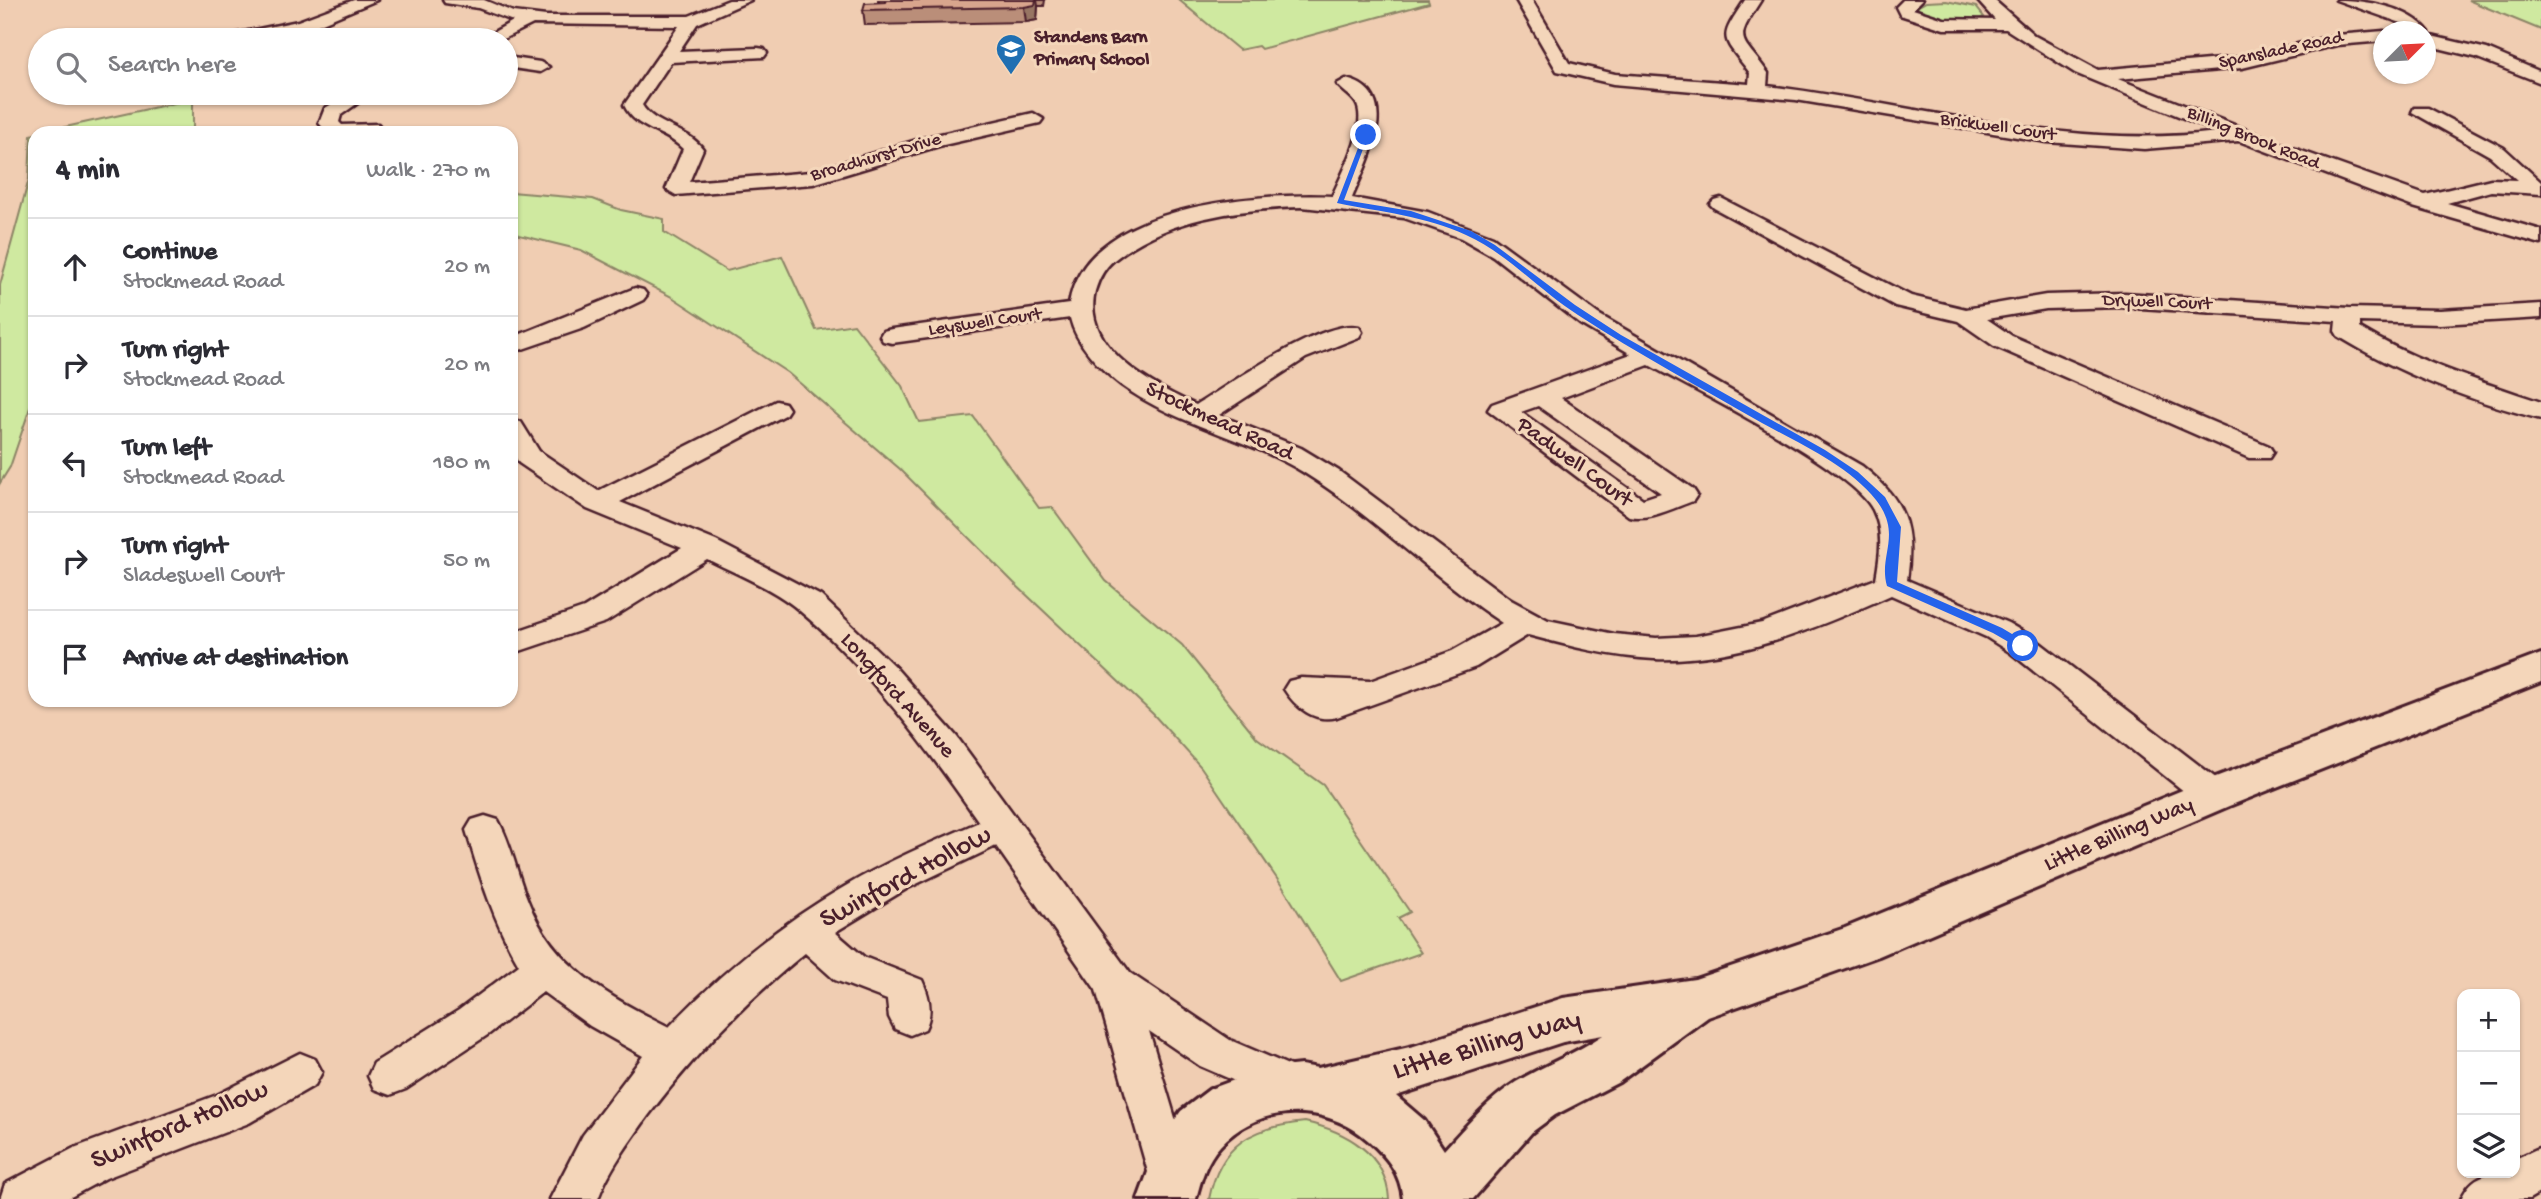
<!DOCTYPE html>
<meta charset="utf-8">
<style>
body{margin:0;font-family:"Gochi Hand",sans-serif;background:#f2f2f3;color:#2b2b33}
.controls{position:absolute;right:21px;bottom:21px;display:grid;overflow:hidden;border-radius:14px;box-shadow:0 2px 5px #0004}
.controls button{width:63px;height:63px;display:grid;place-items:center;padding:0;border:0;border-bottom:2px solid #e1e1e2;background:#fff;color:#2b2b33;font:35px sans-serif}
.compass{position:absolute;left:2373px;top:21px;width:63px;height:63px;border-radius:50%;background:#fff;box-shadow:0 2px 5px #0004;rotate:66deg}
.stop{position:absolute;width:21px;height:21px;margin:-16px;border:5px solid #2563eb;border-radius:50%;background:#fff}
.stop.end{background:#2563eb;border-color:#fff;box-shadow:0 2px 7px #0008}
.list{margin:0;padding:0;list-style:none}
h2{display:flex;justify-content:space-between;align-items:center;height:91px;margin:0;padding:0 28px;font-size:30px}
h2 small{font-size:23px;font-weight:400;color:#7c7c81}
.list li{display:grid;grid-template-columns:46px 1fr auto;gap:21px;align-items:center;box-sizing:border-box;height:98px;padding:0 28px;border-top:2px solid #e1e1e2}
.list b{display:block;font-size:26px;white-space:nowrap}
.list p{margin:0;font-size:23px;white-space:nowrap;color:#7c7c81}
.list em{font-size:23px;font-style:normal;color:#7c7c81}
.icon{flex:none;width:38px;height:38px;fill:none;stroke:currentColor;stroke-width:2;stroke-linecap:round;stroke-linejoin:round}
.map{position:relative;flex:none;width:2541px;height:1199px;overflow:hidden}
.search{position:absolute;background:#fff;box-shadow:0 2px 5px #0004;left:28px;top:28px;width:490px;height:77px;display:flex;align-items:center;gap:18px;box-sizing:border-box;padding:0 24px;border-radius:38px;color:#7c7c81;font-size:26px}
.panel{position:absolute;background:#fff;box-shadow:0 2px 5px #0004;left:28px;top:126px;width:490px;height:581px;border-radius:21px}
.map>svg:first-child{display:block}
</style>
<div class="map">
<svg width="2541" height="1199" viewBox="0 0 2541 1199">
<rect width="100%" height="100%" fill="#f0cdb2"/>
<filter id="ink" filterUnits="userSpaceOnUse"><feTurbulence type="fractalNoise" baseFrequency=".0143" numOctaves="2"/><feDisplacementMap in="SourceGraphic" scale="14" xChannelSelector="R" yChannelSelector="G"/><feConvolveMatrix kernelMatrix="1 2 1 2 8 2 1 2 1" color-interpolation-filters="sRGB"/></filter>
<g filter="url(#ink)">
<!-- green -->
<path fill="#cfe9a0" stroke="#8c8466" stroke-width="2" d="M1179,0H1428L1429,3L1261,49L1258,46L1239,50Z
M2468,0H2541V30Z
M1946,1L1976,7L1984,17C1968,25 1928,23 1917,7L1926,2Z
M193,99V133H38Z
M35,134V393L10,467L0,483V285L29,179L31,135Z
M511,192L593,199L621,210L664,219V232L727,271L782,256L816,330L854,324L902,386L919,422L973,416L1039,508L1052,507L1106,581L1182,645L1257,738L1323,785L1410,912L1398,918L1421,953L1341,981L1284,889L1201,767L1153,714L1014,583L900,469L788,373L672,297L581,250L511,233Z
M1305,1122C1345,1131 1386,1153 1389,1199H1209C1220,1144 1252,1127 1305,1122Z"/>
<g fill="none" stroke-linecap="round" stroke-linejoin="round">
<!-- street casing -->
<g stroke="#4a1f2b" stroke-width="5">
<path id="street" d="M354,0H377L308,29L253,40H222L224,36L298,21Z
M443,0H484L513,12L546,16H689L729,0H751L697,24L679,51L758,48L764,49L767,53L764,57L671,62L642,105C654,126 687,127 703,149L689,182L811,172L927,137L1033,113L1043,119L1040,123L939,146L813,184L676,195L666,189L683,149C665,130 636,131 624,105L679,26L533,24L501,40H480L513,21L478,8L445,3Z
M1516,0H1532L1569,63L1615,74L1749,84L1750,73C1721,35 1718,41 1745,0H1761C1733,44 1740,34 1768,73L1767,86C1916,104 2066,151 2217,132L2075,73L2006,29H1944L1900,15L1896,7L1903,0H1922L1913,9L1944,19L1995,20L1977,0H1994L2035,36L2098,70L2242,57L2337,35L2384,31V41L2337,45L2242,68L2118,79L2285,145L2425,195L2491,179L2517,180L2490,156L2412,112L2414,108H2428L2504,148L2541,182V194L2491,191L2447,203L2541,230V244L2413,207L2239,141L2144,149L2047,142L1796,100L1613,84L1557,71Z
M2336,0C2366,0 2410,7 2429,32L2427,35L2487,49L2541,72V83L2475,57L2426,45V32H2411L2404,24Z
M506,57L540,62L549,67L540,72L506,67Z
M1346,79C1405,93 1366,164 1352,198L1428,212L1493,237L1598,314L1862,466C1904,499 1915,526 1907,580L2008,623L2035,639L2226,786L2231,795L2226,804L2213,808L2200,804L2011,653L1986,637L1891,595C1817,628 1737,662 1654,659C1612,657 1569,646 1528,635L1476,667L1337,717C1315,723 1296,708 1284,689L1289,681L1301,678L1370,681L1452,651L1502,623C1432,577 1374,516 1303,472C1245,437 1176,425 1121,385C1100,369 1076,344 1070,318L892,343L883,341L880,336L883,331L892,329L1069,304C1084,205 1254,193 1332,196C1341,176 1369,124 1356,103C1351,95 1342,91 1337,84ZM1302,207L1404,218L1461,238L1493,256L1580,324L1631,354L1492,404L1488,410L1629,516C1649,521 1673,508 1693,501L1697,495L1693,489L1561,398L1649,365C1696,391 1853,469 1873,510C1884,532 1880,556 1876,579L1762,623L1696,636L1656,638L1614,634L1548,620L1511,600L1339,471L1301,448L1219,415L1306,358L1359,337L1362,332L1359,327C1323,318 1229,385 1196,405C1153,386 1081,348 1095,291C1099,278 1104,268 1114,260C1166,218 1238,209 1302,207ZM1538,406L1661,493L1643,499L1521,412Z
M351,93H372L341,115L339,122L342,125L378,124L381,128L378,132L328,133L319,123L325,108Z
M1721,198L1911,296L1966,309L2046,295L2125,293L2349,308L2440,310L2541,304V318L2440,324L2360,322V328C2416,362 2479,381 2541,402V419C2473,402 2398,373 2338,336L2335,331L2336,321L2125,307L2046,309L1987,319L2012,336L2269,446L2273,452L2269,458H2249L1994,346L1958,321L1895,306L1714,208L1710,204L1714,200Z
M635,288L643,290L647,295L643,300L584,328L511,353V338Z
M776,401L785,403L789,409L785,415L620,502L716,541L821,596L895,667L957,737L1130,973L1230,1040L1309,1074L1315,1087L1309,1100L1293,1106L1200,1066L1149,1031L1193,1178L1186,1193L1170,1199L1154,1193L1096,990L996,846L906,889L835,932L864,957L922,980C930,997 933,1013 925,1029L910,1035L895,1029L889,1017L887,1000L835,980L805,953C746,1001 694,1055 648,1116C629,1143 609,1169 598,1199H550L583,1135L643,1056L590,1026L543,992L489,1034L406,1089L390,1095L374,1089L368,1076L374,1063L459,1010L519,965C494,922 480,877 466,830L472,820L485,816L498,820C512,845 517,875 528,901C553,967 609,997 669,1027C721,973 778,925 844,887C887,861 933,842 979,822C928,749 868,668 800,611C774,589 737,574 707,559L606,622L511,654V633L584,608L682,548L587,509L519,463L511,450V420L521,422L539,451L598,491Z
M300,1053L315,1059L322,1072L315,1085L249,1123L106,1178L67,1199H0L5,1184L74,1148L217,1095Z
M2541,1147V1192L2529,1199H2461C2473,1173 2488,1173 2515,1173V1159Z"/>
</g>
<!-- secondary casing -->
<g stroke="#4a1f2b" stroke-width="6">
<path id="secondary" d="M2541,654V682L2229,806L1879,956L1708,1017L1619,1082L1555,1115L1532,1132L1473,1199H1403C1400,1173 1388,1158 1369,1141C1327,1103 1260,1102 1220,1146C1206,1161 1201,1180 1196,1199H1138L1159,1142L1181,1111L1210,1089L1264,1069L1301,1065L1318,1068L1414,1046L1563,998L1695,979L1845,928L2197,784ZM1603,1035C1575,1054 1544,1065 1516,1082C1488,1100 1466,1126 1444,1150L1424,1120L1396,1096L1563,1042Z"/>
</g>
<!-- street -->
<use href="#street" fill="#f4d6ba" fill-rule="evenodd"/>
<!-- secondary -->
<use href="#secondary" fill="#f4d6ba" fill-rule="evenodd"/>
</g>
<!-- wall -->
<path fill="#ba8e79" stroke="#4a1f2b" stroke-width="2" d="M878,0H1045L1044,6H1038L1037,20L1026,22L865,25L863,10L878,3Z"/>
<!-- shaded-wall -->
<path fill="#977463" stroke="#4a1f2b" stroke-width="2" d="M1036,0H1037L1038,6L1037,20L1026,22L1024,7Z"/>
<!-- building -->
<path fill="#d8a58d" stroke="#4a1f2b" stroke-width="2" d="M886,0H1036L1035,5L1024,7L863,10L865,3L885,2Z"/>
</g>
<!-- route -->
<path fill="#2563eb" d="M1369,133L1344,200L1411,211L1471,231L1495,245L1575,305L1621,335L1825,450L1858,472L1885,497L1901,527L1897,582L2002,628L2027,643V648H2019L1993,633L1887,586C1878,555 1903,535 1876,500C1848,465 1800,444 1762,423C1701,388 1638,354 1578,315C1540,291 1508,254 1466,235C1425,216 1381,212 1337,203L1363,135Z"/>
<!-- icons -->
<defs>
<g id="school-pin" transform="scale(1.575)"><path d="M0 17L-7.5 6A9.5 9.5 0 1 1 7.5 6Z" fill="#1f6fb2" stroke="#f4d6ba"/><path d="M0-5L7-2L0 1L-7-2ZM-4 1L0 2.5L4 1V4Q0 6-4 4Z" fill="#fff"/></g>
</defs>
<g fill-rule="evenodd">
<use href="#school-pin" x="1011" y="49"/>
</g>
<g text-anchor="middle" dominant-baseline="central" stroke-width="6" stroke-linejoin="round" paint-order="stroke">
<!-- far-poi labels -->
<g font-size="19" font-weight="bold" fill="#4a1f2b" stroke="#f4d6ba" text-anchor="start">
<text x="1034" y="38">Standens Barn<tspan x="1034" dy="22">Primary School</tspan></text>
</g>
<!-- far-street labels -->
<g font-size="19" fill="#4a1f2b" stroke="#f4d6ba">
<text transform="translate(2281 51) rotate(-12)">Spanslade Road</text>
<text transform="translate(1998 128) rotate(8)">Brickwell Court</text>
<text transform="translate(2253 139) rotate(22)">Billing Brook Road</text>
<text transform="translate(876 158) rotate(-16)">Broadhurst Drive</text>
<text transform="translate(2157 303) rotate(2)">Drywell Court</text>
<text transform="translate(985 323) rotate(-8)">Leyswell Court</text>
</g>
<!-- street labels -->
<g font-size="23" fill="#4a1f2b" stroke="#f4d6ba">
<text transform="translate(1219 422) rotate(25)">Stockmead Road</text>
<text transform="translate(1574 463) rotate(36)">Padwell Court</text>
<text transform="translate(897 696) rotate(48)">Longford Avenue</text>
<text transform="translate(2119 835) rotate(-23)">Little Billing Way</text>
</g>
<!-- near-street labels -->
<g font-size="28" fill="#4a1f2b" stroke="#f4d6ba">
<text transform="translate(906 878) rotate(-28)">Swinford Hollow</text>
<text transform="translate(1487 1046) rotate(-16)">Little Billing Way</text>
<text transform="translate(180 1126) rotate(-23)">Swinford Hollow</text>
</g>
</g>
</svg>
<div class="controls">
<button>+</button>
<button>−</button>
<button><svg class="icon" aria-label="layers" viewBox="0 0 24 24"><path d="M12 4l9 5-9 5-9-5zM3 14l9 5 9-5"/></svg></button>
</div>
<svg class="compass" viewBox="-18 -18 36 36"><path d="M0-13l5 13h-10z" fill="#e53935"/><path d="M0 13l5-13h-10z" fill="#7c7c81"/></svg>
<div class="stop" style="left:2023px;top:646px"></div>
<div class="stop end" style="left:1366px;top:135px"></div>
<div class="search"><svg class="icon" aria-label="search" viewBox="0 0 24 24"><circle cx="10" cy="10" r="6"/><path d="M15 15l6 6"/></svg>Search here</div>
<section class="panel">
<h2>4 min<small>Walk · 270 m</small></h2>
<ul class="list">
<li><svg class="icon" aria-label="ahead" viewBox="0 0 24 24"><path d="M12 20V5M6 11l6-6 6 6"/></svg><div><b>Continue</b><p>Stockmead Road</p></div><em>20 m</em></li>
<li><svg class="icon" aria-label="right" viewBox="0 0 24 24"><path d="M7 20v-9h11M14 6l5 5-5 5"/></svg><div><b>Turn right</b><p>Stockmead Road</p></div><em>20 m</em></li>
<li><svg class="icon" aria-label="left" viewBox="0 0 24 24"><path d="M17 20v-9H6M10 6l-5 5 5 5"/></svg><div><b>Turn left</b><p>Stockmead Road</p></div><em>180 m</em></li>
<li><svg class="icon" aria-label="right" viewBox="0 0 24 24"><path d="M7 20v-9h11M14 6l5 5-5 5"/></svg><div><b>Turn right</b><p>Sladeswell Court</p></div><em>50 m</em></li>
<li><svg class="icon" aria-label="arrive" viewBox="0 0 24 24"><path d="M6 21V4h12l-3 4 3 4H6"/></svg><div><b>Arrive at destination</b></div></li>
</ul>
</section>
</div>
